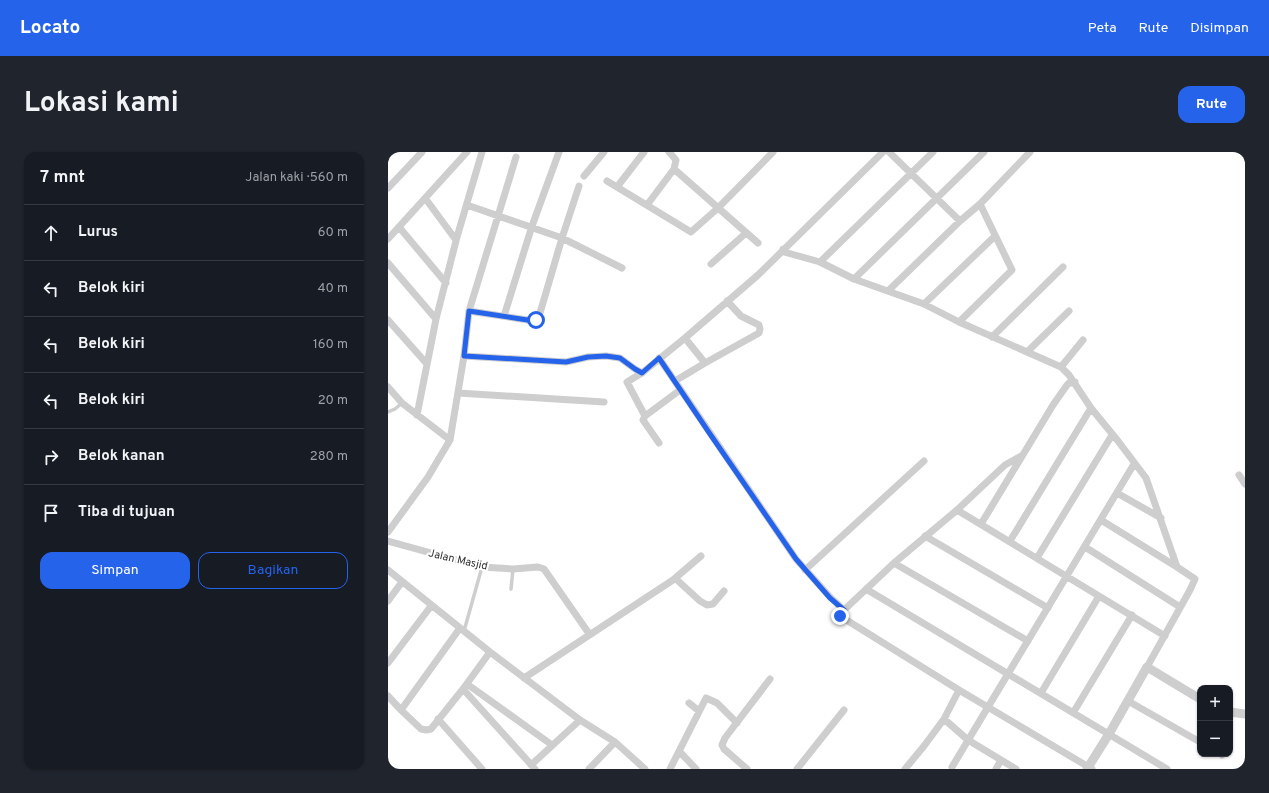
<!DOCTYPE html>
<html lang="id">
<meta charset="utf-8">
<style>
body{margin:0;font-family:Overpass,sans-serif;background:#20242c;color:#f1f3f6}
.controls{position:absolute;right:12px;bottom:12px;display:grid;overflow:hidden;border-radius:8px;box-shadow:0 1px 3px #0004}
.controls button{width:36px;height:36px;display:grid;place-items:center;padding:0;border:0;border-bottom:1px solid #363941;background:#171b24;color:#f1f3f6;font:20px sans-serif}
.stop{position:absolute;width:12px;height:12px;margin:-9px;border:3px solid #2563eb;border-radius:50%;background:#fff}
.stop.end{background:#2563eb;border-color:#fff;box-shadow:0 1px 4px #0008}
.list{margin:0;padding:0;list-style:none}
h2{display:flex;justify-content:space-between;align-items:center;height:52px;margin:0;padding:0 16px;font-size:17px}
h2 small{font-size:13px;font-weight:400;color:#9ea1a6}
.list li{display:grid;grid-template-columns:26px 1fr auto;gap:12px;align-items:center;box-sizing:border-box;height:56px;padding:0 16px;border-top:1px solid #363941}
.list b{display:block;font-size:15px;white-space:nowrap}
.list em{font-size:13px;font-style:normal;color:#9ea1a6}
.actions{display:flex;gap:8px;padding:12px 16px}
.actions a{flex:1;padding:9px 0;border:1px solid #2563eb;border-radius:12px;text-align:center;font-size:14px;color:#2563eb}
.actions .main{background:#2563eb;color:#fff}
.icon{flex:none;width:22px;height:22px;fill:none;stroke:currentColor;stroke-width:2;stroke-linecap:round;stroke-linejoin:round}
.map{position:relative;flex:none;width:857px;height:617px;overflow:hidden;border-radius:12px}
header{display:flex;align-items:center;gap:24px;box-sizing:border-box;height:56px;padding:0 20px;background:#2563eb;color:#fff}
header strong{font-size:19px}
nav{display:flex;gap:22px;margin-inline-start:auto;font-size:14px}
.intro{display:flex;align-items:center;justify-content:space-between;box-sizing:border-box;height:96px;padding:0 24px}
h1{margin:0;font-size:28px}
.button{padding:10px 18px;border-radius:12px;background:#2563eb;color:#fff;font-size:14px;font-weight:700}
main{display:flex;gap:24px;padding:0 24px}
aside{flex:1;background:#171b24;border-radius:12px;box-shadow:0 1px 3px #0004}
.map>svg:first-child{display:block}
</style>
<header>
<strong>Locato</strong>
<nav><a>Peta</a><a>Rute</a><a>Disimpan</a></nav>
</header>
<div class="intro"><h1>Lokasi kami</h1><a class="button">Rute</a></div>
<main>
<aside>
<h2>7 mnt<small>Jalan kaki · 560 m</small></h2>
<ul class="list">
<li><svg class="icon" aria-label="ahead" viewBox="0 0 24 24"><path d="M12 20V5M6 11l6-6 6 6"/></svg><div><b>Lurus</b></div><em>60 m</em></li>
<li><svg class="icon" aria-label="left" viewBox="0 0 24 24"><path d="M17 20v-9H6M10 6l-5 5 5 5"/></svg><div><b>Belok kiri</b></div><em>40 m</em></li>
<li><svg class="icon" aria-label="left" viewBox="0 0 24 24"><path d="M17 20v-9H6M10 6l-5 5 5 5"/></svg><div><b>Belok kiri</b></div><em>160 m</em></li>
<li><svg class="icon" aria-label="left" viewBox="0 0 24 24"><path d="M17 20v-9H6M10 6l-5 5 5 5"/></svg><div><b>Belok kiri</b></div><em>20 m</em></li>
<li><svg class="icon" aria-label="right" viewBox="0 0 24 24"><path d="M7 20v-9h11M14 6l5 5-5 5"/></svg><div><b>Belok kanan</b></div><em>280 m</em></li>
<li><svg class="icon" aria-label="arrive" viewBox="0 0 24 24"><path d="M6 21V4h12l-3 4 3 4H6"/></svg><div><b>Tiba di tujuan</b></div></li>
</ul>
<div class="actions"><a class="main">Simpan</a><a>Bagikan</a></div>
</aside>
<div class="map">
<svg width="857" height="617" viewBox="0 0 857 617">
<rect width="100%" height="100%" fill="#fff"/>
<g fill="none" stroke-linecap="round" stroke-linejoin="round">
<!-- service -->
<path stroke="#cecece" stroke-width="3.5" d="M0,260L7,257L14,251
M123,437L125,417
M76,479L94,415"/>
<!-- minor -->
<path stroke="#cecece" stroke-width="7" d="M281,0L288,8L286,17L370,91
M501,0L572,69
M196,24L216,0
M219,29L303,80L330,56L385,0
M229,35L256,0
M0,36L34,0
M37,46L68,88
M79,53L174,86L234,116
M259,53L286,17
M11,75L58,131
M0,87L79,0
M395,97L396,100L432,110L466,127L536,152L571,170L673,215L681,223L703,256L730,289L758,326L789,415L807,427L802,438L759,515
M432,110L545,0
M0,111L48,167
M323,112L358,81
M466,127L596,0
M500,139L572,69L592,52L642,0
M536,152L607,84
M81,159L146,169L152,161L174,86L191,34
M116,164L144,74L171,0
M0,168L39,212
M571,170L624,118L592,52
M604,185L675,115
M639,200L681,159
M76,204L178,210L200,205L218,204L232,206L247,217L254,221
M271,206L408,407L442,445L456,458
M317,211L371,181L372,177L371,173L353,164L339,149
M673,215L695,188
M287,229L317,211L297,186
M0,235L14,251L62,288
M292,238L257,264L239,230L254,221L297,186L370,123L495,0
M70,241L216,250
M29,263L48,167L69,85L94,0
M257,264L255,268L271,291
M633,304L617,313L569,358L506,411L456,458L452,464L571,538L704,617
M851,323L857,332
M729,341L773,366
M569,358L777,484
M713,368L789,415
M593,372L665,253L679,233L681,231L687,230
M0,380L40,325L62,288L76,204L81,159L128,5
M537,384L660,456
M0,389L94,415L125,417L150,415L156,417L202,483
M622,389L703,256
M697,395L792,455
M649,406L724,283
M506,411L640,489
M0,418L102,500L192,568L227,590L257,617
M417,418L536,309
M285,428L313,404
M478,437L779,617
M0,449L14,430
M0,511L43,454
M136,526L285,428L288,427L312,449L319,453L325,452L336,439
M79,532L164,593
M75,537L147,617
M653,541L711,444
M0,544L13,558L33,577L38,578L43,577L75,537L102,500
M740,549L812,590
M301,551L311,559
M13,558L72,476
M685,561L744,463
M50,567L94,617
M556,567L580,588L628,617
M291,599L308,617
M833,602L834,603
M143,613L192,568
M564,615L746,312
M201,617L227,590
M282,617L318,546L329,551L349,571
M359,617L336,597L334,593L337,586L382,527
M409,617L456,558
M517,617L536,594L556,567L571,538
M608,617L613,608"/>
<!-- tertiary -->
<path stroke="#cecece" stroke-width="9" d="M842,560L857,562
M699,617L721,582L759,515L812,547"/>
</g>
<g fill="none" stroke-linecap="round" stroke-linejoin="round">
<!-- route -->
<path stroke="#2563eb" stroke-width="5" d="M148,168L146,169L81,159L76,204L178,210L200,205L218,204L232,206L247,217L254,221L271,206L322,282L408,407L442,446L456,458L452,464"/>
</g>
<g text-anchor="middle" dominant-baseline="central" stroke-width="4" stroke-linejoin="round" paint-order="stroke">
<!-- street labels -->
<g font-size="11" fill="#313131" stroke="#fff">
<text transform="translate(70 408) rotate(13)">Jalan Masjid</text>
</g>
</g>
</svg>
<div class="controls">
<button>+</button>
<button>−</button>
</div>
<div class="stop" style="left:148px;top:168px"></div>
<div class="stop end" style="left:452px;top:464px"></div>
</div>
</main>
